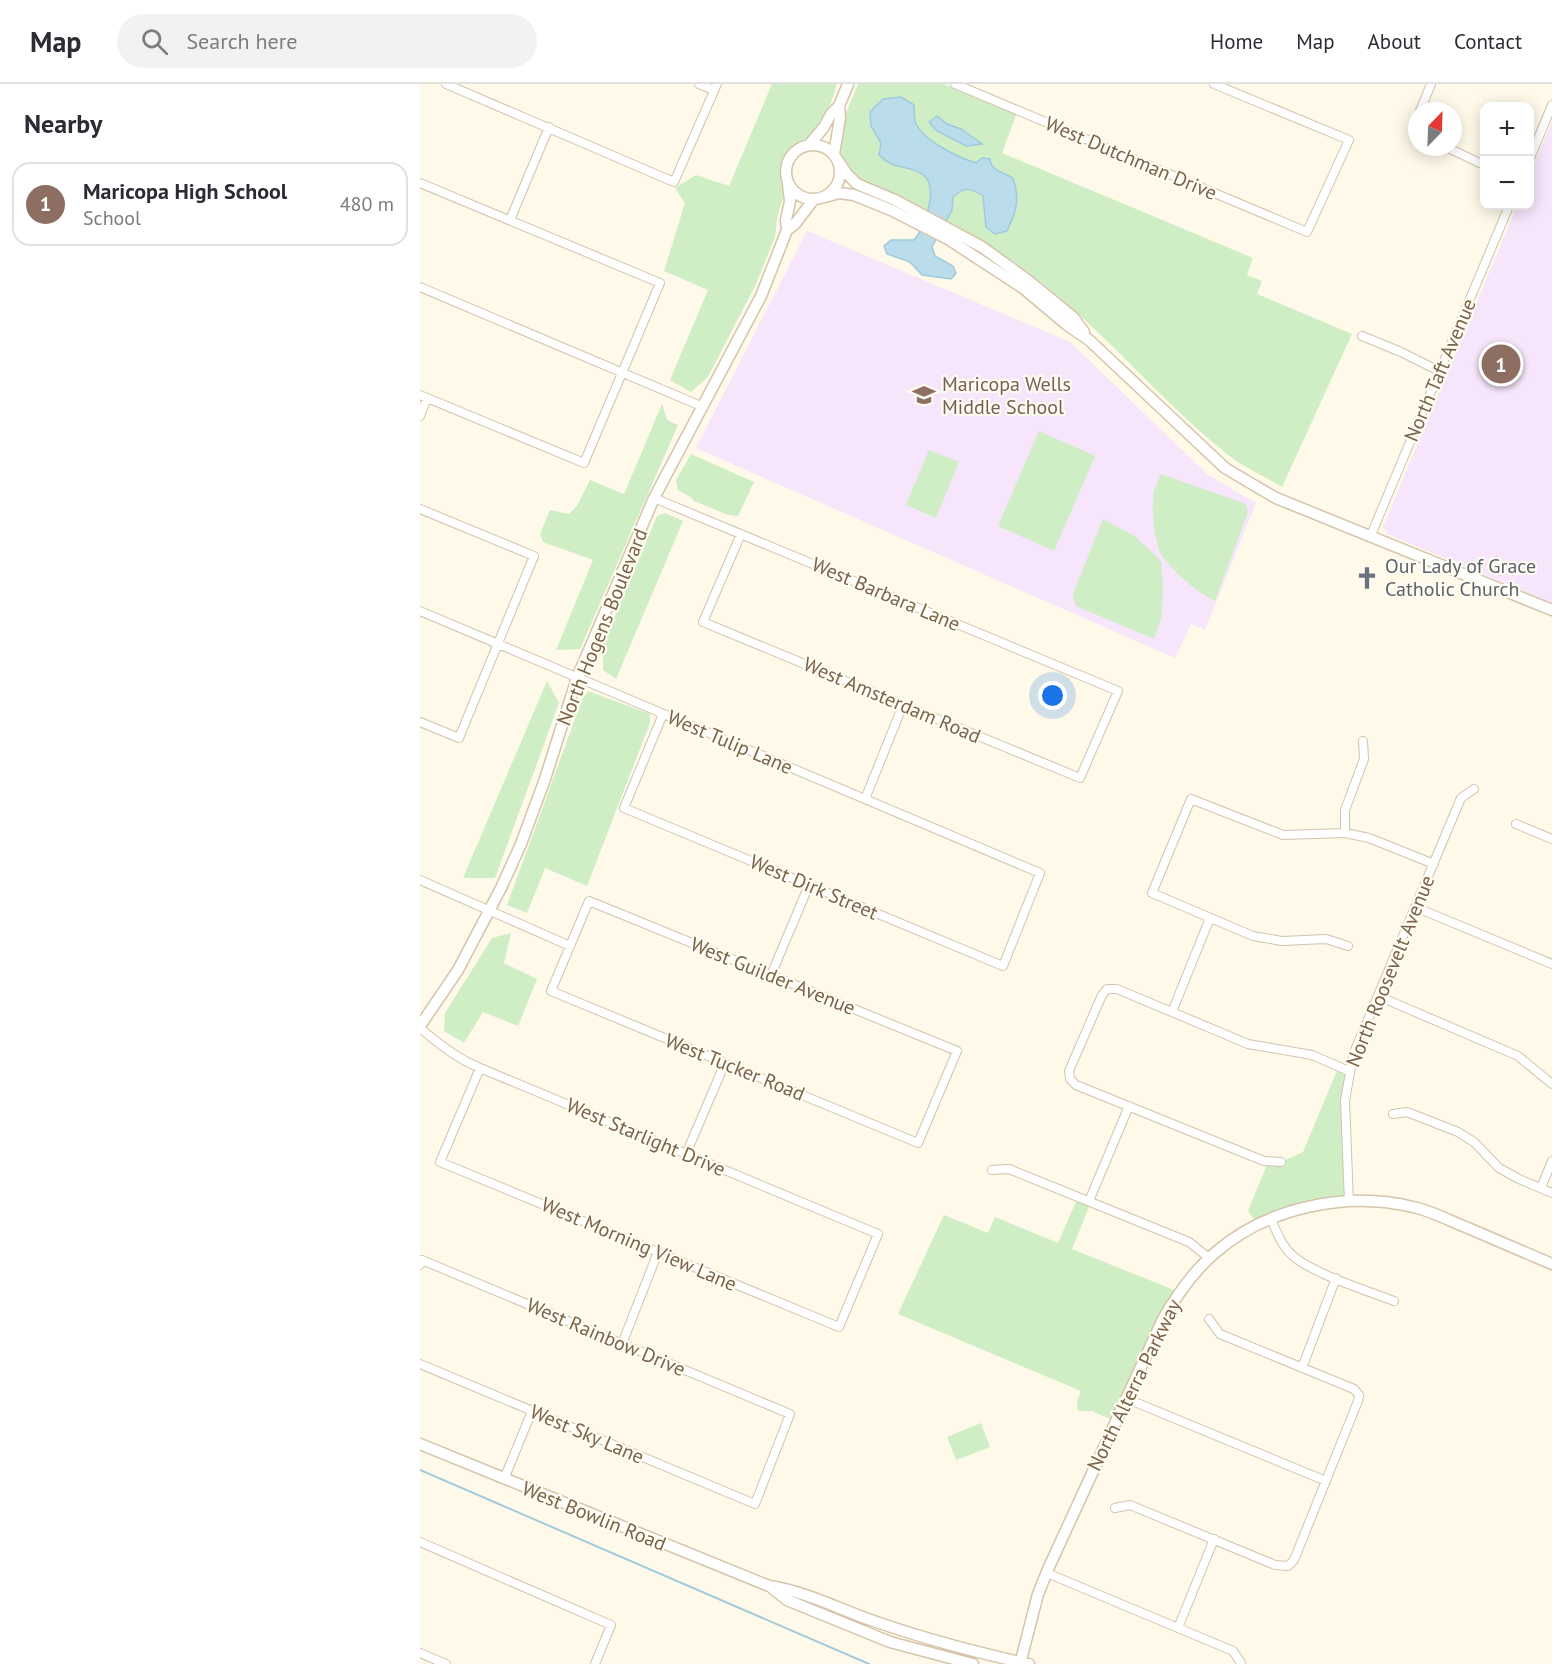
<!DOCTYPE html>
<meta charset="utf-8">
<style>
body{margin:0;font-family:"PT Sans",sans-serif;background:#f2f2f3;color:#2b2b33}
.controls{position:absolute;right:18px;top:18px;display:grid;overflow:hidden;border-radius:12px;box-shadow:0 3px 15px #0003}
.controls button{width:54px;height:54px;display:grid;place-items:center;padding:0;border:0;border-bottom:2px solid #e1e1e2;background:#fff;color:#2b2b33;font:30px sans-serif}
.compass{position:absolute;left:988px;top:18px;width:54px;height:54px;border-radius:50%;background:#fff;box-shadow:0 3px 15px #0003;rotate:23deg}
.you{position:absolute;left:633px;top:612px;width:21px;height:21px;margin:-15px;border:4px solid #fff;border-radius:50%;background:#1a73e8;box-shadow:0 0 0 9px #1a73e833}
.badge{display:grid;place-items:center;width:39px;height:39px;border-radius:50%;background:#84543c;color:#fff;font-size:20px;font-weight:700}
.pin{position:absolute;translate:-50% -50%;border:3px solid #fff;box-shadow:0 2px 6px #0006}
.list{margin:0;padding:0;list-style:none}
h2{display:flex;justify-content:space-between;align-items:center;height:78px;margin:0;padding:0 24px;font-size:26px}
h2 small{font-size:20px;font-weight:400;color:#7c7c81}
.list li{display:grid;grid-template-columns:39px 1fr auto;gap:18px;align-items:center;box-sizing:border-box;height:84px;margin:0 12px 12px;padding:0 12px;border:2px solid #e1e1e2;border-radius:18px}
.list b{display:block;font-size:22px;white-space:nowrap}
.list p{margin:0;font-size:20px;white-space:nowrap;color:#7c7c81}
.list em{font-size:20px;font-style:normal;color:#7c7c81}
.icon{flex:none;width:33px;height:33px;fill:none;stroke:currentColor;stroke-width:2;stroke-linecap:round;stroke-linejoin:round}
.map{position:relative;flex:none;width:1132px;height:1580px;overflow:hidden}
header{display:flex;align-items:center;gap:36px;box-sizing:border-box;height:84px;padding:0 30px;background:#fff;border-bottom:2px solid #e1e1e2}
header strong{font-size:28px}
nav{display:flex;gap:33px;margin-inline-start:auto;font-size:21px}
.search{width:420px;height:54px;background:#f2f2f3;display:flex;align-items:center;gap:15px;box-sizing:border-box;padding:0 21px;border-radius:33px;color:#7c7c81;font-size:22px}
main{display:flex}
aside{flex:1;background:#fff}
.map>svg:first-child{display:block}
</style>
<header>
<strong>Map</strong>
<div class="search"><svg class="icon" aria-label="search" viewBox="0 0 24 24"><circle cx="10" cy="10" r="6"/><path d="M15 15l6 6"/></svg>Search here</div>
<nav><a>Home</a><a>Map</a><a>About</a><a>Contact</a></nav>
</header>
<main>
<aside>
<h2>Nearby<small></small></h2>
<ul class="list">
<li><span class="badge" style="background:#8d6e63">1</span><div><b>Maricopa High School</b><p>School</p></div><em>480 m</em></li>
</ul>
</aside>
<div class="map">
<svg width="1132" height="1580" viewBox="0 0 1132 1580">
<rect width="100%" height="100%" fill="#fef9e9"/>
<!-- education -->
<path fill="#f6e5fb" d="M1132,37V519L967,450L963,443L1097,122H1110V91Z
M387,147L650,258L788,391L836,419L785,546L771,540L755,574L276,364Z"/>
<!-- green -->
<path fill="#cfeec5" d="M352,0H417L411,19L391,51L366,68L360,95L364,109L357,135L355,153L336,200L288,293L271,308L250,296L288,206L244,187L265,119L255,104L276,91L309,102Z
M438,0H524L596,31L582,69L833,174L827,191L842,197L837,210L932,250L862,403C844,392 823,383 807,370C733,311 674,233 595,179C565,159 533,140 501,123C478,109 443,105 427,81C409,56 429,25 438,0Z
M242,320L247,336L258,341L160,565L136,566L173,476L123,458L120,450L130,426L149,430L157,422L170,396L204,410Z
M619,347L675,372L634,467L578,442Z
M509,366L539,378L516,434L486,421Z
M271,370L334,398L318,432L308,431L274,417L272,414L258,406L256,396Z
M741,390L826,420L828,428L795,517C778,509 749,485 740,468C734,455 731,421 734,407C736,401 739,395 741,390Z
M245,429L263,437L196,595L183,586V573L179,570L237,432Z
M683,435L716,453L741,477L743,500L742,532L734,555L656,522L653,510Z
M127,597L139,619L75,794H43Z
M168,607L230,630V639L167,802L125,784L107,829L87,821L162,616Z
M91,849L84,879L117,895L98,942L63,928L44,959L24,947L25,929L72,854Z
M919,982L929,987L926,1004L929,1118L838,1141L828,1127L848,1078H861L883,1068Z
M658,1113L671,1118L652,1165L759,1208L695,1337L672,1327H658L657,1318L661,1307L478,1230L524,1131L568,1149L575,1133L638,1159Z
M561,1339L570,1363L536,1376L527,1353Z"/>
<!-- water -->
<path fill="#bbdcea" stroke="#a0cadd" stroke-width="1.5" d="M481,13L494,21C494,27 494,36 496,40C506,58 537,73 556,79L562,74L570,75C571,88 584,88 593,94C600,116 597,126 587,147L575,150L566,143L563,112C551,104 545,102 533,113L532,126L512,163L515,172L533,182L536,189L531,195L502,191L490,178L467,170L464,162L471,156H494C505,143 520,101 502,90C485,80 473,86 459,71L461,59L451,42L450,28L463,15Z
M517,32L527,40L541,45L562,60L546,62L517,47L509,38Z"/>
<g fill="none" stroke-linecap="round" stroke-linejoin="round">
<!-- stream -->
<path stroke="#a0cadd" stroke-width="2" d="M0,1386L449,1580"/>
<!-- street casing -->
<g stroke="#d2c3ad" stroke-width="10">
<path id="street" d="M26,0L254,98L297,0
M279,0L294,6
M535,0L887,148L929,56L794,0
M1000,27L1011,0
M1026,63L1064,81
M1110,74L1132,21
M0,99L240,199L164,379L0,311
M90,136L129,43
M0,203L281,322
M942,252L981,268L1019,287
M0,332L7,314
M234,414L698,607L660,694L283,538L321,450
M0,425L114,472L39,654L0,638
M951,451L1089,122
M0,527L620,789L583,882L204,724L243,630
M445,715L483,621
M1096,740L1132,755
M925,749V726L944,675L943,657
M0,796L150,862
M169,817L537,967L498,1059L131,907Z
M995,823L1132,880
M928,862L906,855L862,857L833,852L732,809L771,715L863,751L925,749L949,754L1014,780
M351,891L389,801
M958,912L1098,972L1132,1000
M752,928L790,834
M0,944C19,960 38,975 60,984L458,1150L419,1243L20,1078L60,984
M973,1030L987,1028L1038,1048L1054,1058L1079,1084L1099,1095L1132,1109
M266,1070L305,979
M861,1078L844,1077L656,1001L650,995L649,987L682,911L687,905H697L828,960L892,971L929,987
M572,1086L589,1085L658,1113L769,1158L789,1174
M1121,1104L1132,1077
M669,1117L709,1022
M929,1118L925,1017L933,971L1041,714L1054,705
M851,1135C856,1147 862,1162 872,1171C891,1189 948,1207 974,1217
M0,1181L2,1176L370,1330L335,1420L0,1280
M202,1260L238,1168
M882,1284L916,1194
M705,1314L906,1397
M84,1395L112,1327
M695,1424L710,1421L855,1481L868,1482L874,1476L938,1317L939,1311L934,1305L800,1250L789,1235
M0,1458L191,1541L175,1580
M627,1489L813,1567L821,1579
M758,1544L794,1455
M0,1569L26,1580"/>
</g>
<!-- secondary casing -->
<g stroke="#d5c4aa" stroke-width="13">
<path id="secondary" d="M366 88a27 27 0 1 1 54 0a27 27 0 1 1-54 0Z
M389,61L404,43L411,30L419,22L428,0
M414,70L420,34L419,22
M417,75L427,90L437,100L475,116L562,163L609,197L653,233L664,248
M405,113L419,109L434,111L471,126L528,155L603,204L647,241L669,256L805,384L832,400L856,414L1132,526
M367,146L375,140L394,115
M0,942L38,886L81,804L101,760L125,695L157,594L234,414L341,212L367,146L366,136L370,117L368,100
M0,1360L349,1502C383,1507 413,1522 445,1534C498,1553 554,1568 609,1580
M352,1504L367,1516L470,1558L553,1580
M600,1580L618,1510L629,1483L743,1235C757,1211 774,1186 796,1168C848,1123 927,1107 993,1123C1012,1127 1030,1137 1048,1144C1076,1156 1104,1168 1132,1180"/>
</g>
<!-- street -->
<use href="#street" stroke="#fff" stroke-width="8"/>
<!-- secondary -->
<use href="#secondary" stroke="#fff" stroke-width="10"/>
</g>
<!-- icons -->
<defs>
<g id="school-bare" transform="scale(1.8)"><path d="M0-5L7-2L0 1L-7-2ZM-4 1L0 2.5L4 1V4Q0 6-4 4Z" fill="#8d6e63" stroke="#fffcf1" stroke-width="2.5" paint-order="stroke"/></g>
<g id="church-bare" transform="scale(1.8)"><path d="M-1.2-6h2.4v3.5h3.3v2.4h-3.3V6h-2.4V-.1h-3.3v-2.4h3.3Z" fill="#6b7280" stroke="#fffcf1" stroke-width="2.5" paint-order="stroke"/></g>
</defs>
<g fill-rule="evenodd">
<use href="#school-bare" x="504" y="311"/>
<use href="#church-bare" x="947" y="494"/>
</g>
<g text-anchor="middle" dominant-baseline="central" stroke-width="4.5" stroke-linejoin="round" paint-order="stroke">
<!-- street labels -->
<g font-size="20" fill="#7b634a" stroke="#fffcf1">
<text transform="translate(711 74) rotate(23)">West Dutchman Drive</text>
<text transform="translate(1020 286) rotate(-67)">North Taft Avenue</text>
<text transform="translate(466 510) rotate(23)">West Barbara Lane</text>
<text transform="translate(182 543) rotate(-68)">North Hogens Boulevard</text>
<text transform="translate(472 616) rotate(23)">West Amsterdam Road</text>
<text transform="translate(310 658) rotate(23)">West Tulip Lane</text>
<text transform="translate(394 803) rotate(23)">West Dirk Street</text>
<text transform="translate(970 887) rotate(-68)">North Roosevelt Avenue</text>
<text transform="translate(353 892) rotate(22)">West Guilder Avenue</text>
<text transform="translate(315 983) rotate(22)">West Tucker Road</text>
<text transform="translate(226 1053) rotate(23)">West Starlight Drive</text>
<text transform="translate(219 1160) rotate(23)">West Morning View Lane</text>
<text transform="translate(186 1253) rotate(23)">West Rainbow Drive</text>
<text transform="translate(714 1301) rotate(-64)">North Alterra Parkway</text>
<text transform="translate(167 1350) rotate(23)">West Sky Lane</text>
<text transform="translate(174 1432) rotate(22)">West Bowlin Road</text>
</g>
<!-- education labels -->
<g font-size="20" fill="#785e54" stroke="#fffcf1" text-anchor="start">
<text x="522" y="300">Maricopa Wells<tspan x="522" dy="23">Middle School</tspan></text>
</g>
<!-- worship labels -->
<g font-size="20" fill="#5b616d" stroke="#fffcf1" text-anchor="start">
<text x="965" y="482">Our Lady of Grace<tspan x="965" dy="23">Catholic Church</tspan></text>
</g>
</g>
</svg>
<div class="controls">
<button>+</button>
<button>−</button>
</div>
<svg class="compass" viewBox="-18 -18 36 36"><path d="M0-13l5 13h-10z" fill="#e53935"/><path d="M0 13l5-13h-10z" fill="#7c7c81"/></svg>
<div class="you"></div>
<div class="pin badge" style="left:1081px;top:280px;background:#8d6e63">1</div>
</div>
</main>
